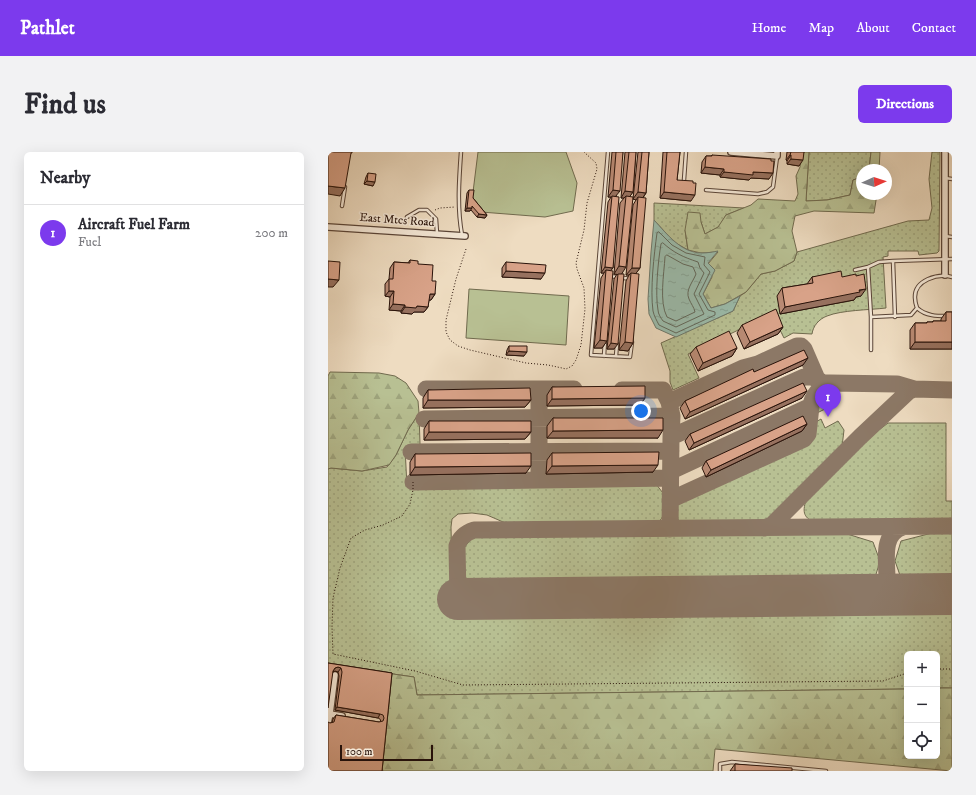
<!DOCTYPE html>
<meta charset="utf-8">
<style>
body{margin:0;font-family:"IM FELL DW Pica",serif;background:#f2f2f3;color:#2b2b33}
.controls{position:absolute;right:12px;bottom:12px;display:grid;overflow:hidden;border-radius:6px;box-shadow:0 4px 16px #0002}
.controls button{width:36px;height:36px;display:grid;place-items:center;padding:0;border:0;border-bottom:1px solid #e1e1e2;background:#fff;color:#2b2b33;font:20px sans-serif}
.compass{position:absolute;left:528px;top:12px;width:36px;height:36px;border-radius:50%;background:#fff;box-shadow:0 4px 16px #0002;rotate:87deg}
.scale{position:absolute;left:12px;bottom:10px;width:93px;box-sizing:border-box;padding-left:4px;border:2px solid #29130a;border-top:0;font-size:11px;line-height:14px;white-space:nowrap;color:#29130a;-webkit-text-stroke:3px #f4e8d7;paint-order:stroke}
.you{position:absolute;left:313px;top:259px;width:14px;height:14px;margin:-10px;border:3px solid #fff;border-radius:50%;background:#1a73e8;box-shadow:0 0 0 6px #1a73e833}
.badge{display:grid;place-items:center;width:26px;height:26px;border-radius:50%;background:#7c3aed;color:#fff;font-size:13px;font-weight:700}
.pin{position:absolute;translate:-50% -33px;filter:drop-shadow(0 1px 2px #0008)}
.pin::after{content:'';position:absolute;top:21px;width:14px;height:12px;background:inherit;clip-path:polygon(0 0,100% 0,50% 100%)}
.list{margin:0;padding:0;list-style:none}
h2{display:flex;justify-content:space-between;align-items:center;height:52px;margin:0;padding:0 16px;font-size:17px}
h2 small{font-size:13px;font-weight:400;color:#7c7c81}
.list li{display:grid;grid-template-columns:26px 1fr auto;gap:12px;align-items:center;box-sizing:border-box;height:56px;padding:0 16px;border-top:1px solid #e1e1e2}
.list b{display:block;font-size:15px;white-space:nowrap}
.list p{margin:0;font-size:13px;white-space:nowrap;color:#7c7c81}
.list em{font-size:13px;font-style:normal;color:#7c7c81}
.icon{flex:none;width:22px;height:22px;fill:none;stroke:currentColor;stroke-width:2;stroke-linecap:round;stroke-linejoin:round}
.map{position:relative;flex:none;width:624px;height:619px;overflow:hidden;border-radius:6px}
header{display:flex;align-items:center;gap:24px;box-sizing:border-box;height:56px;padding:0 20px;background:#7c3aed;color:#fff}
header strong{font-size:19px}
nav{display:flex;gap:22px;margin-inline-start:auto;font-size:14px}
.intro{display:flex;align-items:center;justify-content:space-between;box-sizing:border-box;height:96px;padding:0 24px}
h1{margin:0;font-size:28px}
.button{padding:10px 18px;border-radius:6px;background:#7c3aed;color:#fff;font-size:14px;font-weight:700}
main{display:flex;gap:24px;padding:0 24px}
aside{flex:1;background:#fff;border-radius:6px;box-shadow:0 4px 16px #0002}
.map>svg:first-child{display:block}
</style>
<header>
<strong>Pathlet</strong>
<nav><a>Home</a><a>Map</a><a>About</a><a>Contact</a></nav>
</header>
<div class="intro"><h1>Find us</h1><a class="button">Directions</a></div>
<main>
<aside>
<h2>Nearby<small></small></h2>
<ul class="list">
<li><span class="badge">1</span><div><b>Aircraft Fuel Farm</b><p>Fuel</p></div><em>200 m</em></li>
</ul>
</aside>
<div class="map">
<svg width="624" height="619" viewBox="0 0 624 619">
<defs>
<pattern id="grass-dots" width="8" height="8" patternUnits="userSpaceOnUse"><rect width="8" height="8" fill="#b8c093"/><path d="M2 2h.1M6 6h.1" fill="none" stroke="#9ea47d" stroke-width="1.8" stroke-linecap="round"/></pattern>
<pattern id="forest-firs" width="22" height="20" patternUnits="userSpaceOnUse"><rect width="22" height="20" fill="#b8c093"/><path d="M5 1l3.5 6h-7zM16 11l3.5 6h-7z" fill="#9ea47d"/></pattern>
<pattern id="water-ripples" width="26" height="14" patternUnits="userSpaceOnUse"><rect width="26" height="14" fill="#9bbcac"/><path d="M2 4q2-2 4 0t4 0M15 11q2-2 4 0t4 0" fill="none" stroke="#86a193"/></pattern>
</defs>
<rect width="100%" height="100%" fill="#eedcc1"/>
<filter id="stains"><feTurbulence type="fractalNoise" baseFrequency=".005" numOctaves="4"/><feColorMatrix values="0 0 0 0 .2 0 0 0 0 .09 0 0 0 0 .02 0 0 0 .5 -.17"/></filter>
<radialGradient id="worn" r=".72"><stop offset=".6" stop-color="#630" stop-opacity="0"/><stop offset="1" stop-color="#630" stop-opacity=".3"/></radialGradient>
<!-- grass -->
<path fill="url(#grass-dots)" stroke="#706a4e" d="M481,0H543L541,18H534V25L525,28L522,43L499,48L478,49Z
M604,0H612L611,99L609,101L591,103L590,99H560V104L555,105L558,156C541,158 514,158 499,164C491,167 485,174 484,182L465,181L456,186L444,162L360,202L371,226L345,238L342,230V219L333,191L405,159L412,144L418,140L433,122L447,119L466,109L469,100L580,69L601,68L604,56L601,27Z
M326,51L416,56L398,63L391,75L377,82L373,70L357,78L360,98L346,90L326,68Z
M495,250L500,251L503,254L487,262C487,256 488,251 495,250Z
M91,261L92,292L90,295H77L79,335L328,332L338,345C336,359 338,370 322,373H182L159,363L144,361L130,362L124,367L123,375L125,463L624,457V536H609V502H579V537L89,543L86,525L0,513V317L3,316L34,319L59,315L68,303L80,278Z
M493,267L497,276L510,269L516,278L514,295L443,366L436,370L428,371L358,372L350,368L347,362L349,354L354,349L482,291L486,271Z
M560,271H618V349H624V369L488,371C476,366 474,361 478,348L526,297Z
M624,380V429H574L567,409L573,389L604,381Z
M516,381L545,390L552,409L546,429L144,433L135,424L133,399L145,385Z"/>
<!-- forest -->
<path fill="url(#forest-firs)" stroke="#706a4e" d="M474,0H481L478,49L499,48L522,43L525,28L534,25V42H549L546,61L486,59L467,64L464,79L469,100L466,109L447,119L433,122L418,140L397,152L383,156L375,142L384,125L380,112L390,100L373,101L360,98L357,78L360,60L372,61L373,70L377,82L390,75L398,63L423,53L430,47L467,49L470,42L468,24L472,15Z
M543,0H552L551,18H541Z
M2,220L51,221L67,224L78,231L90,249L91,261L80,278L68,303L61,313L34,319L3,316L0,317V224Z
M58,521L86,525L89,543L579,537V604H609V536H624V619L387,597L385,619H55L51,606Z"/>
<!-- park -->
<path fill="#b8c093" stroke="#706a4e" d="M150,0H238L249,31L245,59L217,65L153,60L144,48Z
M141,137L241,144L238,193L138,186Z"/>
<!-- water -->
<path fill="url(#water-ripples)" stroke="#6d786b" d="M326,68C339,82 353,101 374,101C379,101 385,100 390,99L380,111L387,118L375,142L383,156L397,152L412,144L405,159L348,185L328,176L321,162L320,147L323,100Z"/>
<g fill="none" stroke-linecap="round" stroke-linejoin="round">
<!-- shore -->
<path stroke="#62685b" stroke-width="1" d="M331,80L344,93L358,101L377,105L376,113L382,120L371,142L380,158L387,160V163L348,181L331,173C329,169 326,164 325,159C322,137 326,103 329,81Z
M335,91C346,101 355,105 370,110L372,116L376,121L366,142L376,162L348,175L335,169C333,166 330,162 330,158C327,142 330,109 333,92Z
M339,103L355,112L365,115L368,122C365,130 357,138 361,147C363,152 366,155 367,160L348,169L339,165C331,150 336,122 337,105Z"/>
<!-- taxiway -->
<path stroke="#8c7866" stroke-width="17" d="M502,231L569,232L586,237
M98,237H246
M211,237V327
M294,238H335L341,250
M96,267L344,264
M83,300L343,299
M343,319L483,254C484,244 492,235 502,231H495L489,227L476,197L473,194H469L430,212L415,216L341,250L344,264L343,285
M85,330L342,326
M342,348L476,287L480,282L483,254
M575,375C553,382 559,408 559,427C562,439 570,441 581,442
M436,376L444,373L532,285L581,239L586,237L624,238
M342,377L343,285L476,225H484L489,227
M545,443C553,440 558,435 559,427
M130,447L129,394C132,385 137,381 146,378L624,374"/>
<!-- runway -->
<path stroke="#8c7866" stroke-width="42" d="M130,447L624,442"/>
<!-- lane casing -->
<g stroke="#5a4538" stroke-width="4.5">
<path id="lane" d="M133,0C131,28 129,56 134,83
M280,0L263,203L302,205L304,190
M617,26L624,27
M356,28L358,0
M378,38L430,42L439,40L445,35L449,5
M14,54L17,35
M79,65L91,58H99L108,67L109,81
M617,84L624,85
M527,118L540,115
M282,124L303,127
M624,125C610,121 586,128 587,146C587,149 588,153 589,156C599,165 611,164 624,164
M543,165L583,163L589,156
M567,165L565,109L624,107
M543,198V165L540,115L551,110L565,109
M276,204L277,188
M288,204L289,192
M392,619V612L404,610L498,619"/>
</g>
<!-- street casing -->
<g stroke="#5a4538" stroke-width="8">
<path id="street" d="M403,0L449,4V0
M617,0V123
M0,75L137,84
M2,562L7,523
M0,571L2,562L14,564"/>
</g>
<!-- path -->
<path stroke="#29130a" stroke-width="1" stroke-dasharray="1 2" stroke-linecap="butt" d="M107,58L112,56L127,55
M138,97L128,127L118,168V180L122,188L130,194L142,198L198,211L220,213L234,216L238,217L244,214L248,208L253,193L257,157L256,136L249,117L248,111L256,78L259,51L269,17L268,11L256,0
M85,330V338L82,352L74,364L55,373L37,378L23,386L12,416L5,446L4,475L5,502L87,519L135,533L555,529L579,521
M609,517H624"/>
<!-- lane -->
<use href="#lane" stroke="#f4e8d7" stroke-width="2.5"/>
<!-- street -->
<use href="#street" stroke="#f4e8d7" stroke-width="5.5"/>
</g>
<!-- wall -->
<path fill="#ba8b75" stroke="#29130a" d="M284,0H295L288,45L285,116L282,119L279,189L274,196H266L273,126L276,121H273L280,50L283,45H280Z
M297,0H308L305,40L302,44L286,197H279L286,127L289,122H286L292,51L296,46H293Z
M310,0H321L318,41L315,46L312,116L308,121L305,191L300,199L291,198L298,129L301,123H298L305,53L308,48L305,47Z
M335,0H352L349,28L363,49L332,46Z
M459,0H476L471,14L459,12V9L458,8Z
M384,3L441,27L423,26L421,28L392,25V23L373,21L374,10L378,4H383Z
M40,21L45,34L36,32L38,25Z
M141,38L145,46L159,63L157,66L149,65L143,58L142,59H137L139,41Z
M82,108L90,112L104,129L107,142L103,148H101L100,155L96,160H86L84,162L73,161V159L61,158L62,145L57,144V132L61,127L62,116L66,110L80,111Z
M178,110L213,127L174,125V116Z
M484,125H514L533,144L528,145L526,148L452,162L449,144L454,136L479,132Z
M618,160H624V197H582V178L587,171H598L599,170H604L605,169H613V167Z
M414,173L455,175L450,182L416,197L409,181Z
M181,194L196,204L178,203L179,198Z
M368,195L409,196L404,204L370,219L362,202Z
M475,213L357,267L352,256L357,249L426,220Z
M224,235L317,246L312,253L219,254V243Z
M100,238L203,248L197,255L95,256V246Z
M474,246L361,298L357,289L362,282Z
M225,266L330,286H219V274Z
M101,269L203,280L197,287L96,288V277Z
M479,272L474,279L378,325L374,316L378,309Z
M224,301L325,320L218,322L219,308Z
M87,302L198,321L82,323V310Z
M0,511L64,521L54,619L2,571H4L5,567L8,563L51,570H53L52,567L50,566L7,558L11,524L10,520L7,519L5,520Z
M407,612L464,619H402Z"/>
<!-- shaded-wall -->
<path fill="#97715f" stroke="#29130a" d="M462,3H463L459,9L458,8Z
M463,7L475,8L471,14L459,12Z
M377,15L396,17L392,23L373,21Z
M396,20H425L445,21L441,27L423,26L421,28L392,25Z
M39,29L47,30L45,34L36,32Z
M0,34L17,36L12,44L0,42Z
M285,38L292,39L287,45H280Z
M297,39L305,40L300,47L298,44L296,46H293Z
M310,40L318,41L313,48L310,45L308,48L305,47Z
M336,40L367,43L363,49L332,46Z
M139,56H144L142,59H137Z
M151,62L159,63L157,66L149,65Z
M291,114L298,115L293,123L286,122Z
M277,115L285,116L281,121L278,118L276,121H273Z
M304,116H312L306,124L303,121L301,123H298Z
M178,119L217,121L213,127L174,125Z
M0,127L11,128L5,135H0Z
M538,137L533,144L528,145L526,148L452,162L457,155Z
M61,139H66L62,145L57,144Z
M102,142H107L103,148H98Z
M65,152L77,153L73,159L61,158Z
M89,154L100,155L96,160H86L84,162L73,161L77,155Z
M455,175L450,182L416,197L422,190Z
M272,188L279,189L274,196H266Z
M297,190L305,191L300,199L291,198Z
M587,190H624V197H582Z
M283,191L290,192L286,197H279Z
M409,196L404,204L370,219L375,211Z
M181,199L199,200L196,204L178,203Z
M480,206L475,213L357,267L362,260Z
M479,239L474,246L361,298L366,291Z
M317,246L312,253L219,254L224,247Z
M100,248H203L197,255L95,256Z
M479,272L474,279L378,325L383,318Z
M335,278L330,286H219L225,279Z
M101,280H203L197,287L96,288Z
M330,313L325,320L218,322L224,314Z
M203,314L198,321L82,323L87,315Z
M10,515L13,516L10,520L7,519L4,520L7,516Z
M9,555L52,562L50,566L7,558Z"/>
<!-- building -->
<path fill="#d8a288" stroke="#29130a" d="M0,0H24V1H23L17,36L0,34Z
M288,0H295L292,39L285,38Z
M301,0H308L305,40L297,39Z
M314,0H321L318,41L310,40Z
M339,0H352L349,28L365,29V31H368L367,43L336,40Z
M463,0H476L475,8L463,7V3H462Z
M384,3L443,7V9H446L445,21L425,20V23L396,20V17L377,15L378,4H384Z
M40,21L48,22L47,30L39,29Z
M141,38H146L145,46L159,63L151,62L144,54V56H139Z
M284,44L291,45L285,116L277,115Z
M298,44L305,45L298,115L291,114Z
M310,45L318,46L312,116H304Z
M82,108L90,109V112L105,113L104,129H108L107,142H102L100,155L89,154L88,156L77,155V153L65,152L66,139H61V127H65L66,110L82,111Z
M0,109L12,110L11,128L0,127Z
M178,110L218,113L217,121L178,119Z
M278,118L285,119L279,189L272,188Z
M513,119L514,125L528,122V124L536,122L538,137L531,138L532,140L457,155L454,136L485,131L484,125Z
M303,121L311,122L305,191L297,190Z
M290,122H296L290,192L283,191Z
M448,157L455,175L422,190L414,173Z
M618,160H624V190H587V171H599V170H605V169H618Z
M401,179L409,196L375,211L368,195Z
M181,194H199V200L181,199Z
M476,198L480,206L362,260L357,249L425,217L426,220Z
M475,231L479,239L366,291L362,282Z
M317,234V246L224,247V235Z
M202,236L203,248H100V238Z
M475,264L479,272L383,318L378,309Z
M225,266H335V278L225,279Z
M101,269H203V280H101Z
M331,300L330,313L224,314V301Z
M203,301V314L87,315V302Z
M0,511L64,521L54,619H0V570L2,571L6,570L8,563L51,570L55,569L56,566L55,563L52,562L9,555L14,520L13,516L10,515L7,516L5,519L0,556Z
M407,612L464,616V619H407Z"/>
<g text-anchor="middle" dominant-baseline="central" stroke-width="3" stroke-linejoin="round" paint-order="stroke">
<!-- street labels -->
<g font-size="12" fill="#29130a" stroke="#f4e8d7">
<text transform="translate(69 68) rotate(4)">East Mtcs Road</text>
</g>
</g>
<rect width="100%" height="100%" filter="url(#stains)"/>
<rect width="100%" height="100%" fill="url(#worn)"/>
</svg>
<div class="controls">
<button>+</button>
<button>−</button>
<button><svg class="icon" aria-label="locate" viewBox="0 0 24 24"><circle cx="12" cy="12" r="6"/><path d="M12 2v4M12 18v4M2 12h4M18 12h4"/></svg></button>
</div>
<svg class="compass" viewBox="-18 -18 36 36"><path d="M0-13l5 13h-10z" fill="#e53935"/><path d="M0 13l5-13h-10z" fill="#7c7c81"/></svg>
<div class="scale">100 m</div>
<div class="you"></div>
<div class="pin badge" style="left:500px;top:265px">1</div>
</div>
</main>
